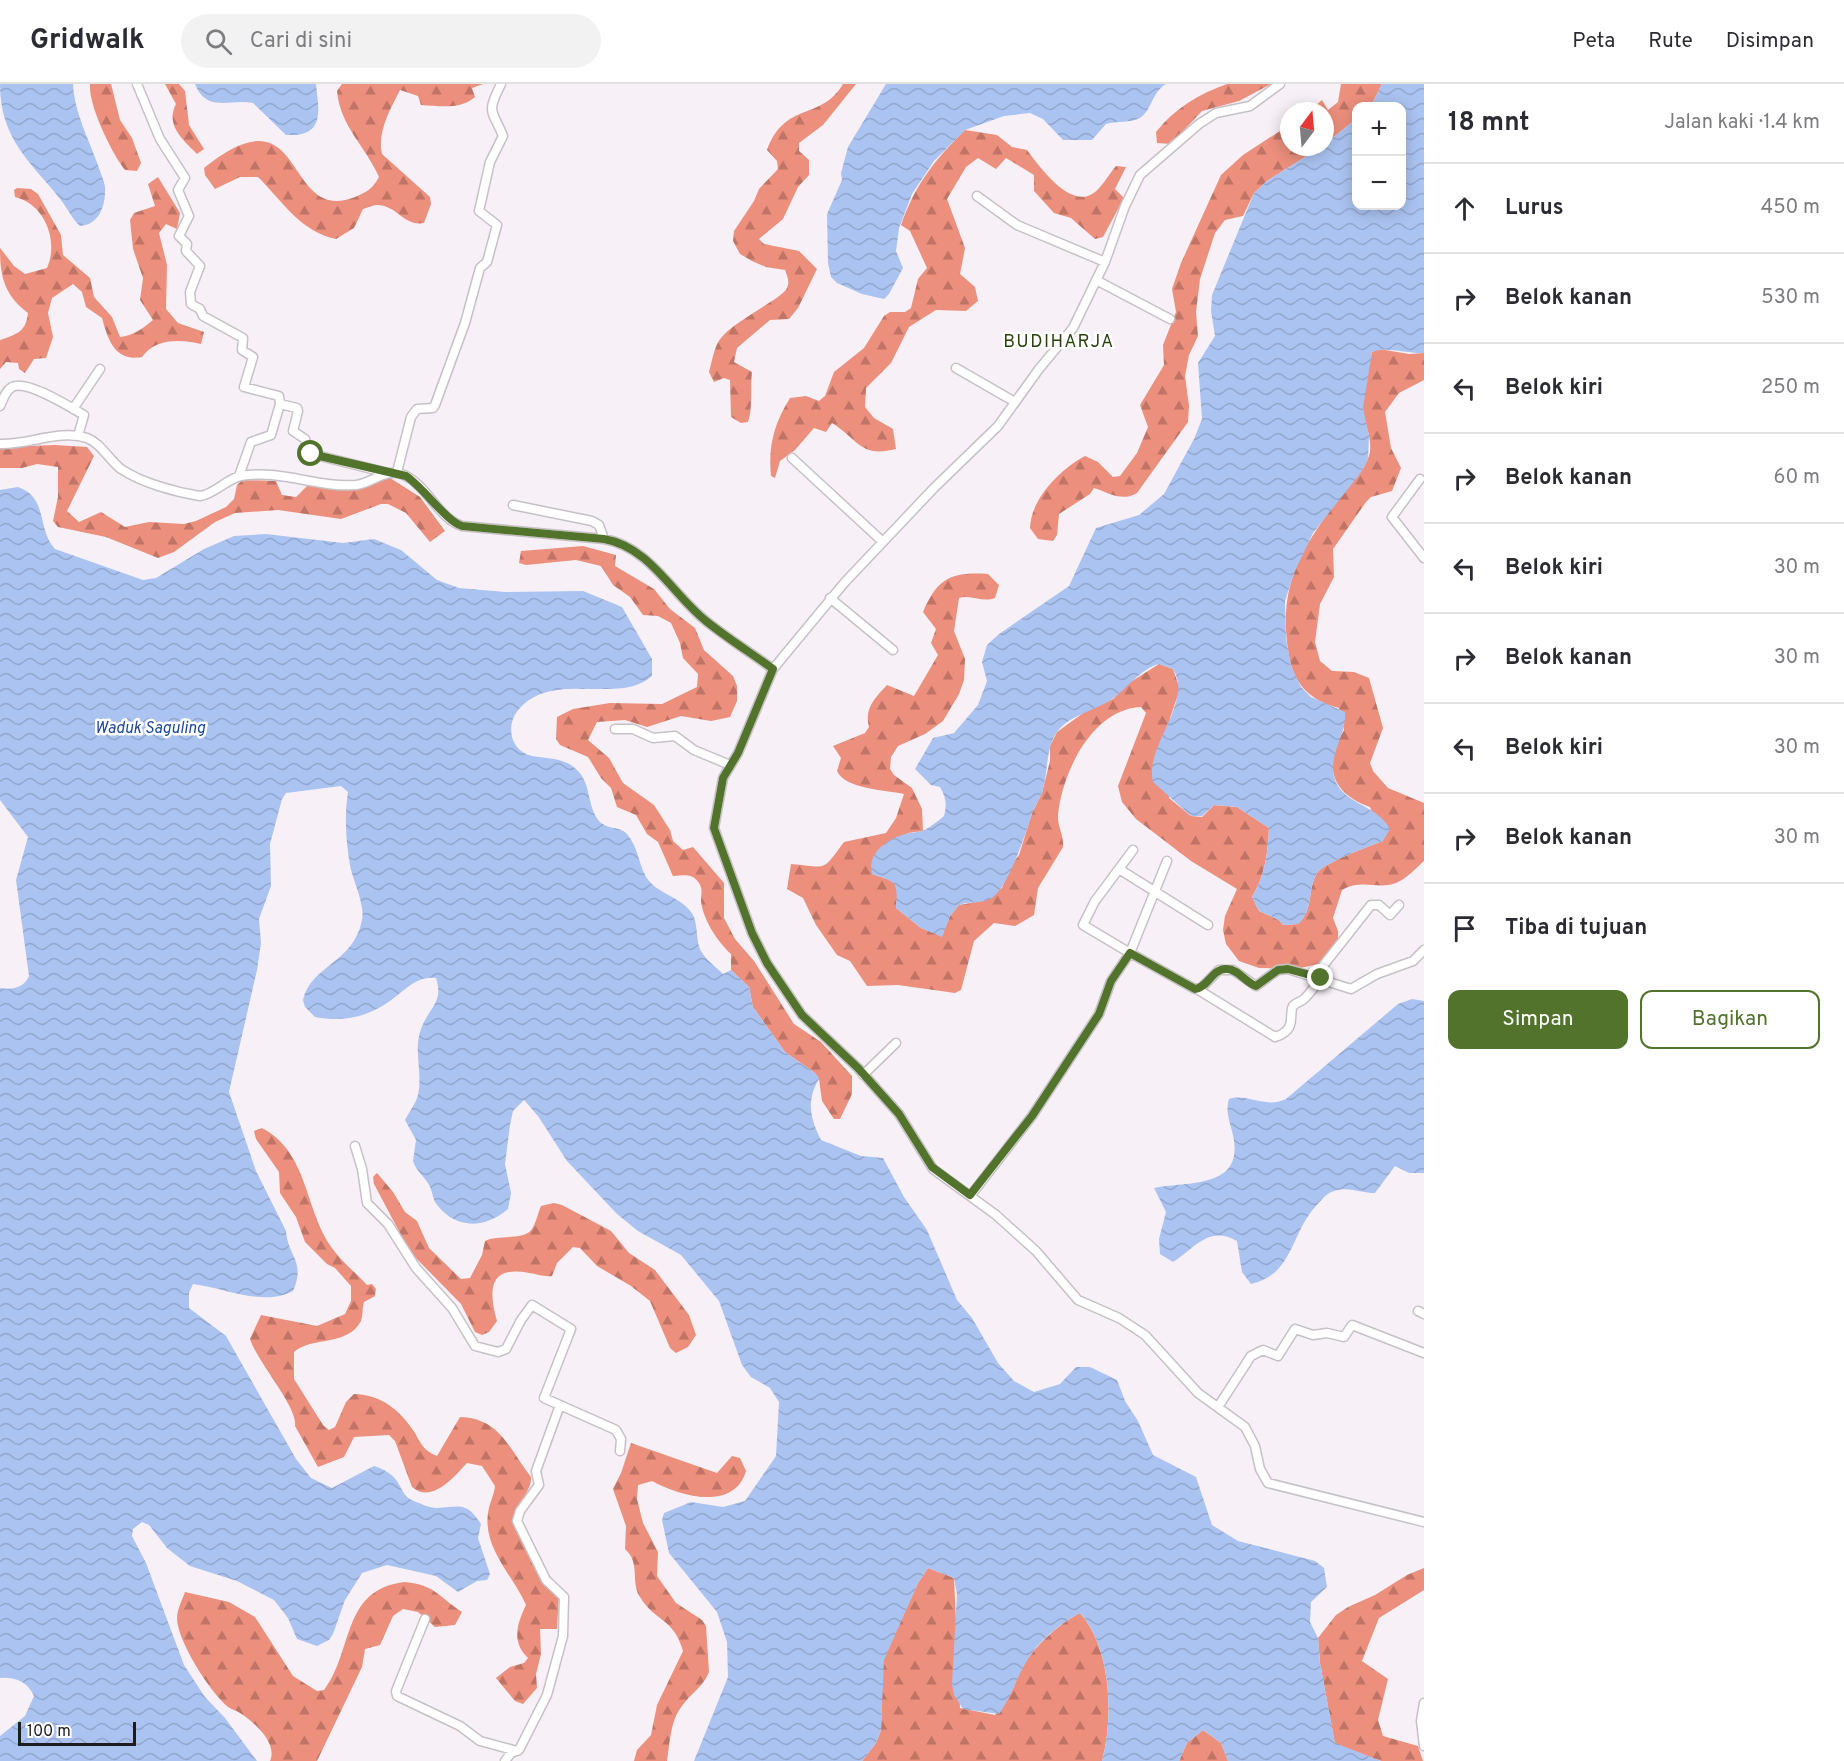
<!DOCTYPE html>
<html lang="id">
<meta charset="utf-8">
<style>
body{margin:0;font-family:Overpass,sans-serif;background:#f2f2f3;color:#2b2b33}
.controls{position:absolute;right:18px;top:18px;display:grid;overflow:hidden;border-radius:12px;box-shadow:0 3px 15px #0003}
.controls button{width:54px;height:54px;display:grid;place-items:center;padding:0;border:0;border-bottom:2px solid #e1e1e2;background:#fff;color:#2b2b33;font:30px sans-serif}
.compass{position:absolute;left:1280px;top:18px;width:54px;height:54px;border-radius:50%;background:#fff;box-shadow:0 3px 15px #0003;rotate:16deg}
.scale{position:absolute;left:18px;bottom:15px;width:118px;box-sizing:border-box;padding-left:6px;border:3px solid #1f1c1f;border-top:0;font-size:16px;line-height:21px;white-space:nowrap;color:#1f1c1f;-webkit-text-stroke:4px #fff;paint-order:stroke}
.stop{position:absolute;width:18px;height:18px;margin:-14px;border:4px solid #51732b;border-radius:50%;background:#fff}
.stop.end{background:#51732b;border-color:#fff;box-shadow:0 2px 6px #0008}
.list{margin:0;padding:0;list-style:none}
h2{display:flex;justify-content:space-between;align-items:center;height:78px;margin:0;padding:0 24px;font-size:26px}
h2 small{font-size:20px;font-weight:400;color:#7c7c81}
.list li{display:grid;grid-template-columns:39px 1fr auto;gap:18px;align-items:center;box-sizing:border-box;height:90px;padding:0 24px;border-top:2px solid #e1e1e2}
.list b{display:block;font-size:22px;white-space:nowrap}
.list em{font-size:20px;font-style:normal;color:#7c7c81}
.actions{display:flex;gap:12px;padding:18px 24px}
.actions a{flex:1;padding:14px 0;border:2px solid #51732b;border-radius:12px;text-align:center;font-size:21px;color:#51732b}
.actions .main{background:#51732b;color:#fff}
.icon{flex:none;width:33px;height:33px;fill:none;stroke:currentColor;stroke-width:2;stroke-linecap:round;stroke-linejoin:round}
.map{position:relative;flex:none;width:1424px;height:1677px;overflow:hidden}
header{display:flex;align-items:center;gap:36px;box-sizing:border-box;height:84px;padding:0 30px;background:#fff;border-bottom:2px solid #e1e1e2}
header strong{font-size:28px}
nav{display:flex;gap:33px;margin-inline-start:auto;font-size:21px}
.search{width:420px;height:54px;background:#f2f2f3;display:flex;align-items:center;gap:15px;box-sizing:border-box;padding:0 21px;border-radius:33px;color:#7c7c81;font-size:22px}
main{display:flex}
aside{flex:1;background:#fff}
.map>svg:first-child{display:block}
</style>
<header>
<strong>Gridwalk</strong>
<div class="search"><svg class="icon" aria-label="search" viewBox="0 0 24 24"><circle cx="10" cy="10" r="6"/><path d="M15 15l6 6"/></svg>Cari di sini</div>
<nav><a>Peta</a><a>Rute</a><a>Disimpan</a></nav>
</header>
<main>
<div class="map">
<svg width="1424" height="1677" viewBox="0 0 1424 1677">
<defs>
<pattern id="forest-firs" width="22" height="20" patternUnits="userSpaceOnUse" patternTransform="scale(1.5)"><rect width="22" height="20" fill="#ec8f7c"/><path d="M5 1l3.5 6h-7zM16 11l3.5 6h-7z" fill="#bf7465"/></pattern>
<pattern id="water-waves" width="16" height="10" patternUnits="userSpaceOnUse" patternTransform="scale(1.5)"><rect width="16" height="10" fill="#abc3f1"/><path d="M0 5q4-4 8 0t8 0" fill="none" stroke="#93a7ce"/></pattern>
</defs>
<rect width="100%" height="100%" fill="#f7f0f7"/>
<!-- forest -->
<path fill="url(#forest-firs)" d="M90,0H111L120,36L132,54L141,79L137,87L125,86C112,70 88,21 90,0Z
M165,0H179L185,7L189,41L204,65L197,70C183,56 165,41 176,20Z
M342,0H483L472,4L475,13C460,26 440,22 421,21L418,12L400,6C390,26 377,48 382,70L430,113L431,120L424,139C404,143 397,121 377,121C373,121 367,124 363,125L354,144L336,155C301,148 282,117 258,93H240L215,105L205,91L204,84C308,0 282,142 355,113C366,108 373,105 379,93C366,63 340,42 337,7Z
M843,0H856L823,41L799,59V67L809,76V91L798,103L783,135L759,155L764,160L799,167L817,185L798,224L789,235L770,236L737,264L734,278L752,288C750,303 753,325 748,338L741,339L731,333L730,296L724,294L714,298L709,288C712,278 714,262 721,254C735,236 782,215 787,204C790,198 787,191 785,186L766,183L752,177L740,170L733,157L734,147L754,117L759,105L778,85L777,77L767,66C786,16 820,38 843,0Z
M1227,0H1271L1239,17L1202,27L1171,60L1157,59L1156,48C1175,24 1199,10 1227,0Z
M1341,0H1382L1371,22H1356V35L1325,60V27H1309L1322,16L1328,26L1338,18Z
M1289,41V63H1321L1267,97L1254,109L1243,132L1225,136L1215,149L1200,195L1196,228L1198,252L1189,271L1185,292L1189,322L1188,338L1137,409C1122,418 1109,409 1094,404L1090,410L1059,430L1057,451L1053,457L1038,455L1030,444C1031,414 1061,385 1085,372L1098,378L1113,393L1120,392L1137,369L1148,343L1140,321L1164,281L1163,261L1176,228L1172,205L1181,179L1221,91L1243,71Z
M965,46L997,51L1012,63L1027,66C1039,82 1069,124 1092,110C1101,105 1109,90 1116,82L1126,83L1115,105L1124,114L1103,153L1095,155L1071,134L1054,129L1034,107V91L1006,74L996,85L978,74L966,83L947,115L965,164L960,190L975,203L978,217L966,227L936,226L909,243L891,279L866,304L865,323L874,334L893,345L896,365C860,374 859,356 832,339L826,348L814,344L795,366L780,377L775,394L771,392C768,362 774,340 790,314L806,312L819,317L825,312L834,288L864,264L884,232L890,228H905L911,224L918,195L927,184L910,147L901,141C916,99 934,77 965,46Z
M158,93L180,129L177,145L166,140L159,149L167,181L166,225L178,239L204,248L201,260C180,255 155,254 142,273C115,278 108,256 102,234L86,223L82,208L73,200L52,214L48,229L53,253L46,274L34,275L25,289L19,285L18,279L6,278L0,285V256C17,250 26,248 28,229C4,211 0,192 0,164L14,182L25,190L47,184C59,157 45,120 15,113L14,106L17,104L31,105L38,110L61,151L63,171L90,194L94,213L112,233L120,253C133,252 143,244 153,236L140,216L143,194L133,165L130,136L134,129L155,122L148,100Z
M1379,265L1409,270L1424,269V296L1399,309L1385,328L1391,364L1401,384L1392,407L1371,413L1366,418L1333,465L1334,493L1320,520L1315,558L1320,577L1332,587L1354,588L1369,594L1383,644L1370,679L1373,687L1388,704L1424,719V777C1416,784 1407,794 1398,798C1380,807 1363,794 1342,806L1333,834L1338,847V855L1318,880L1296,885L1259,884L1239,877L1226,860L1223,846L1225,832L1237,805L1191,777L1136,735L1122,718L1118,702L1146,629L1141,623C1092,625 1062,689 1058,731C1057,741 1064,752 1063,763L1038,804L1034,831L1015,842L994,839L974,857L961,906L955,909L898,901L867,902L850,877L837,871L816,841L803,814L787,805L791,780C828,783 821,789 844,758L886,749L896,734L904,710C885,706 845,705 837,687L841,674L833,662L865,649L869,643C864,624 875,614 887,601L914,612L938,571L931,559L936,545L923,528C938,493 952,488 988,490L999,501L995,514C982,519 971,510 959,514L954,547L965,575L964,596L959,610L943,637L925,650L898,662L891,673L890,685L894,691L912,704L922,725L923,747L908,749L872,790L893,797L898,803L896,824L921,844L942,852L950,832L959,821L982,817L1002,804L1010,783L1019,771L1032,729L1042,709L1050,677V662L1057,648L1086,627L1113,615L1129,599L1159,580L1173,585L1180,605L1170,634L1169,714L1191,732L1202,733L1214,721L1237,723L1269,744C1268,769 1265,791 1252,813L1259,827L1279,836L1283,841L1298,840C1314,826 1307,806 1317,789C1322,780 1371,761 1383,757L1370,723C1331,709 1323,682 1344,646L1339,624C1311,617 1294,601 1289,572C1277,503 1300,466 1340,413C1350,400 1364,388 1369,372C1374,355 1363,339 1363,323C1363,304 1368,286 1372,268Z
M55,361L87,363L94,372L67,427L79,438L101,428L125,443L149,438L184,440L196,437L226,423L234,415L237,401L242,396L276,397L282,411L296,413L309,400L390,394L420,413L445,447L430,458L406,429L388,420H381L341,435L278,426L235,429L215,438L174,468L158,474L106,453L58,443L53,437L58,413V383L37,380L22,384H0V363Z
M583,462L616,471L615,482L654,505L670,525L695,544L704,566L733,592L737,602V617L730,633L711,637L681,632L647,643L625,636L597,638L588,656L609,674L623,699L654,721L670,746L673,757L683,766L693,763L724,799V834L735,855L754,877L794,940L821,958L852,992V1010L840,1035H834L822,1017L819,995L815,989L785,968L753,923L749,903L731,886V870C718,858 703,836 701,817C701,811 703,805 699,799C693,789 683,791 673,792L658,758L647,750L636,731L617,723L611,704L601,694L588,673L560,661L556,655L557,633L573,625L610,619L662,620L697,603L698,590L683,574L680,559L671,539L658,532L643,531L630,513L613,501L601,482L576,476L526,481L519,479L521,467Z
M262,1044C309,1069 304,1125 332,1164C341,1177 356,1189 367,1201L372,1200L376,1205L375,1212L364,1218C362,1224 363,1232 361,1237C347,1263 312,1252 294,1268V1295L323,1341L329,1346L335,1343L346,1318L354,1310C382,1311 400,1326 415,1349C421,1360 424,1367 437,1372L460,1333C500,1334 509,1365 531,1393C532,1408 515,1420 514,1436L548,1505L559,1510L557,1545H540L541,1570L536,1590L537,1604L523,1620L515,1617L496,1594L510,1583L524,1579L528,1574C511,1558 517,1540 526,1521C513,1491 483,1465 488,1429C489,1420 494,1411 495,1402L482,1382L467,1379C454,1393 432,1420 412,1403L395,1357L389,1351L354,1353L344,1373L318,1383L295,1342C298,1323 258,1279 250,1255L261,1231L317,1242L345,1230L351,1217V1202L335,1184L327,1180L305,1158L296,1133L280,1109L279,1088L256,1055L254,1047Z
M377,1089L393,1108L405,1128L417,1137L429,1164L461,1195L470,1194L482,1171L485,1157C497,1150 524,1157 532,1145C536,1139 538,1129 541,1122L554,1119L562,1121L611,1147L629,1169L655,1186L689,1231L696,1251L688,1263L676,1269L670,1264L650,1217L631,1202L597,1182L580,1164L573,1163L557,1179L552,1192C543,1193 537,1190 529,1189C489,1181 488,1206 497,1237L489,1248L482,1251L475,1248L461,1220L410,1168L374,1100L373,1093Z
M631,1359L717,1389L732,1372L740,1374L746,1387C734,1428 679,1412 652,1397L638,1401L637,1415L643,1439L658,1468L657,1492L676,1519L702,1536L706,1542L709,1588C704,1602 690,1610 682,1622C670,1637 670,1659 667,1677H634L637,1666L651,1651L657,1621L683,1567C674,1534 654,1537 640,1513C630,1498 641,1479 625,1465L626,1442L613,1405L621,1389Z
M928,1484L954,1494L960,1624L995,1631C1015,1610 1012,1601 1025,1579C1037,1560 1060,1539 1080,1529C1111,1564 1114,1632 1102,1677H862L876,1659L881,1646L883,1576L918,1499Z
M1424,1484V1506L1379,1534L1362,1577L1388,1595L1378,1636L1383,1652L1418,1662L1423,1677H1381L1335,1660L1320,1579L1318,1554L1336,1531L1348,1523L1375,1511L1407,1491Z
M405,1498C435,1501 439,1513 462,1528L455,1541L435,1543L418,1528L403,1525L393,1532L380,1561L365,1565L362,1583L317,1677H270C278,1659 254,1638 240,1629C236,1626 232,1626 228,1623C210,1608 178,1558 177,1535C177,1525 182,1517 185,1508L229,1518L255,1533L293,1592L317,1607L324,1606C354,1567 341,1505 405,1498Z
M1203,1646L1221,1659L1228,1677H1179L1187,1659Z"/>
<!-- water -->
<path fill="url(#water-waves)" d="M0,0H73C74,27 89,56 98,81C100,88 104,96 105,103C106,120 100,141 80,142C72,135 68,125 61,116C30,77 0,55 0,0Z
M195,0H316C319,28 325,53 286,51L253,19C231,14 207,30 195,0Z
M886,0H1166C1152,8 1152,26 1140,34C1131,39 1116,37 1106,40L1092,56H1063L1043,35L1030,29L1004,32L965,46L934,77L912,110L899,144L896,167L903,184L889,210L884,215L862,210L837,199L831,193L828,179L827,130L842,96L841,89L848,63Z
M1382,0H1424V269C1408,270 1387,262 1372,268L1363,324L1369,352L1368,376L1359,391L1313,449L1294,489L1285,517L1286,554L1291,582L1301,603L1311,613L1345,628C1347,650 1329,668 1334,692C1340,720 1377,720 1390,745L1383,757C1371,761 1322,780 1317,789C1307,806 1314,826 1298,840L1283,841L1279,836L1259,827L1252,813C1265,791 1268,769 1269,744L1237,723L1214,721L1202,732H1191L1153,698C1144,662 1194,618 1173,585L1159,580C1140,585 1127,605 1112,615C1095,627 1069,631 1057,648C1046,663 1048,687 1043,705C1041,714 1034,722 1032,730C1026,748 1007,808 990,815C980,820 969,817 959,821L950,832L942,853L921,844L896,824C898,798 897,798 872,790C867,769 887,755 905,750C912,748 918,749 924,746C931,743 938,737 944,732C947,721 946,713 940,703L931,701L915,685L933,654L954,649L978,621L987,597L982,578L987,561L999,550L1069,502L1096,444L1139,431L1164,410L1194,355L1202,335L1198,279L1215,252L1211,227L1212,211L1254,109L1267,97L1321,63H1325V60L1356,35V122H1402V22H1371Z
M18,403C49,414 36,444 55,465L143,496L156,494L204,465L234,452L266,450L343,459L374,455L401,466L437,496L459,504L505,508L583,507L622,523L652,575V592C619,622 554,585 519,625C505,641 510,667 532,672C548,675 565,673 578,687C591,700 587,722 599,737C607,746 620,742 627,750C638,763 638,777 645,791C653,808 679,812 691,828C699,838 695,856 701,867C706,876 716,883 723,890L731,886L749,903L753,923L785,968L815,989L819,995C806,1017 810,1034 821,1056L861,1072L883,1074L904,1113L927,1146L957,1216L972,1234L998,1279L1014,1297L1034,1308L1060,1300L1076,1283H1090L1117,1296L1125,1317L1138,1337L1153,1371L1196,1393L1212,1441L1238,1457L1315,1477L1324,1484L1327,1503L1311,1518L1310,1538L1318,1554L1320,1579L1335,1659L1381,1677H1228L1221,1659L1203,1646L1187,1659L1179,1677H1102C1114,1633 1111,1563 1080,1529C1060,1539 1035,1560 1025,1580C1015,1597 1011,1614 999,1630L963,1625L954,1611L952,1600L957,1510L954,1494L928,1484L918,1499L884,1576L881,1646L876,1659L862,1677H694L728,1593L727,1558L717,1528L669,1469L662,1436L664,1429L691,1418L723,1423L745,1417L776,1372L779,1318L770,1304L751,1293L742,1281L719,1217L681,1171L638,1147L617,1130L567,1077L538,1032L524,1016L513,1027L510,1041L505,1080L511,1109L508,1125C486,1144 457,1146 438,1122C432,1116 433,1107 429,1101C424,1092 416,1087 413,1077L416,1056L405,1036C409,1028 416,1019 418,1011C423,989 413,966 421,945C429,923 444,919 436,894C415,891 403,909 387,919C364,934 342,938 315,933L305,923L303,916C311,881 354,879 362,836C365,822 355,801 351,786C346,761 344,733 348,708L341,702L286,709L282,715L270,760L271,802L259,835L261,859L257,886L229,1008L256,1087L286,1147C288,1173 306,1177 293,1207C263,1223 225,1204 193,1200L189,1209V1224L226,1252L296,1375L311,1394L332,1404L374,1382C407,1393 395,1409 414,1417C421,1420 430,1424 437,1424C460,1423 466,1417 481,1440L478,1454L490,1490L487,1496L477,1497L458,1508L436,1492L387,1481L362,1489L345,1516L333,1550L329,1556L317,1562L297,1555L288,1534L274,1516L237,1497L190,1482L167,1464L149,1441L142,1438L133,1445L132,1452L146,1479L184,1581L205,1613L225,1634L257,1677H0V1652L25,1632L34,1612C27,1597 15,1593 0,1594V904C12,906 24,904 29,892L16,796L28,753L0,716V406Z
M1412,915L1424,917V1089H1409L1395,1082L1375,1109C1361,1109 1347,1102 1334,1107C1327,1109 1321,1116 1316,1122C1290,1150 1294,1190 1251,1200L1242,1188L1237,1157C1209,1141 1196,1163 1173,1178L1160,1170L1159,1155L1166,1128L1154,1104C1187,1097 1245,1106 1233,1051C1230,1038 1225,1028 1229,1015C1248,1009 1264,1025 1286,1015L1398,920Z"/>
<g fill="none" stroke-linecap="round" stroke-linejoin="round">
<!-- minor casing -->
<g stroke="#c8c0c7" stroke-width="11">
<path id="minor" d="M137,0L160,55L185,94L178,106L189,132L179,152L187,160L186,167L200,182L190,208L191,220L200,225L203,232L243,254L242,266L253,273L244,303L279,312L280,320
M1280,0L1250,22L1216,29L1199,40L1140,91L1125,122L1105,178L1073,244L1039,285L998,342L934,404L845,498L773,585L738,669L723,694L714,744L752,849L767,879L802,931L858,984L899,1030L933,1085L996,1131L1036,1167L1078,1216L1119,1234L1145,1251L1198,1309L1245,1343L1255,1362L1260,1385L1268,1399L1424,1438
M977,112L1017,141L1105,178
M1096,196L1170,235
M956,284L1015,318
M0,322C3,316 5,307 12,303C26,295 70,323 84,331L78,352
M73,325L100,285
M0,360C29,361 59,345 87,354C101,359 109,376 121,385C142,399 175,408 200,412C215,410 226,395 241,392C279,385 318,404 356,401C373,399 386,383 404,391C428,402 438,434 462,442L604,455C650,463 672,510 706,537C727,554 751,569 773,585
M792,374L883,458
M397,388L411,333L417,325L433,324L435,321L465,239L480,184L487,178L497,141L479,127L490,78L503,52C492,25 486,30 501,0
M239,392L251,358L271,351L280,320L297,324L298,327L293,347L305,355L308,369L388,389
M1420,395L1392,433L1424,474
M513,421L592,437L599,441L604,455
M830,514L893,566
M615,645H633L653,654L675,652L694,666L730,681
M1133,766L1095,817L1083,841L1130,869L1167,777
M1119,785L1208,841
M1315,892L1371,821H1379L1390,831L1399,821
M1197,905L1275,953C1298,946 1288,931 1293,922C1296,918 1302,918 1305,914C1311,908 1316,901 1321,894
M863,991L896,959
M355,1062L362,1085L367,1119L388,1140L416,1184L452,1224L475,1262L498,1268L506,1265L521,1236L532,1221L571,1245L544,1314L616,1346L621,1355L620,1367
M971,1111L1032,1032L1099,930L1111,897L1130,869L1195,905L1201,904L1219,886H1233L1256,902L1278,886L1288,885L1351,905L1377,890L1413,877L1424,866
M1418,1227L1424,1230
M1218,1323L1251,1272L1263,1266L1278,1272L1295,1245L1313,1251L1327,1249L1344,1253L1352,1241L1424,1269
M425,1535L396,1607L397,1612L460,1642L480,1657L517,1667
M1424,1619L1421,1637L1424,1662
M505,1677L511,1669L519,1666L547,1611L563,1552L564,1513L546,1496L517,1437L520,1427L539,1401L536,1387L560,1321"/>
</g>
<!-- minor -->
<use href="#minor" stroke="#fff" stroke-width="8"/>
</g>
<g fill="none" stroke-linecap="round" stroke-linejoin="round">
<!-- route -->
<path stroke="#51732b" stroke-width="8" d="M311,370L406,392C424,404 446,437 462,442L604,455C650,463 672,510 706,537C727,554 751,569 773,585L738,669L723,694L714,744L752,849L767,879L802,931L858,984L899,1030L932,1083L970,1111L1032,1032L1099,930L1111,897L1130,869L1195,905C1208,904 1212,884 1227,885C1238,885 1245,898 1256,902L1278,886L1288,885L1321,894"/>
</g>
<g text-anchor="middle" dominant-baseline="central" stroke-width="5" stroke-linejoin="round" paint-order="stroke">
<!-- water labels -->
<g font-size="16" font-style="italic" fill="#1c469b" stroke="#fff">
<text x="150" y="645">Waduk Saguling</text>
</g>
<!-- quarter labels -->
<g font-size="18" letter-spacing="1.5" fill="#2b420f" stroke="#fff">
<text x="1059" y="258">BUDIHARJA</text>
</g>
</g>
</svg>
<div class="controls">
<button>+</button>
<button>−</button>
</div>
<svg class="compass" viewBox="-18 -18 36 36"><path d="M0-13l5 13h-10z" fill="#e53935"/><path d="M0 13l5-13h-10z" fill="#7c7c81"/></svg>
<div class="scale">100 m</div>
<div class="stop" style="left:311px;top:370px"></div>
<div class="stop end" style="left:1321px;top:894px"></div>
</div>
<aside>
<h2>18 mnt<small>Jalan kaki · 1.4 km</small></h2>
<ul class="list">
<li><svg class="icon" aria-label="ahead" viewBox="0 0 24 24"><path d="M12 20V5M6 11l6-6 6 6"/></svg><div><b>Lurus</b></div><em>450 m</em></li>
<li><svg class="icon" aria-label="right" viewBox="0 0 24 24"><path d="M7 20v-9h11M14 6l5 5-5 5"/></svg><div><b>Belok kanan</b></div><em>530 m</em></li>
<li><svg class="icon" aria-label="left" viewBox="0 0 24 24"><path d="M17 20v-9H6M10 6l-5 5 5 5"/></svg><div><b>Belok kiri</b></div><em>250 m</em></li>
<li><svg class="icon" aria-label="right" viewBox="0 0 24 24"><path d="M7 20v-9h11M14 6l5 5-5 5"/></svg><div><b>Belok kanan</b></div><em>60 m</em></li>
<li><svg class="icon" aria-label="left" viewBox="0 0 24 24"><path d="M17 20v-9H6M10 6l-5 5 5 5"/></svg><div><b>Belok kiri</b></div><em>30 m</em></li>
<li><svg class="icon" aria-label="right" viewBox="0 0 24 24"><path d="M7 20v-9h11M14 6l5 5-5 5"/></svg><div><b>Belok kanan</b></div><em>30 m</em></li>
<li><svg class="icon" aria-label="left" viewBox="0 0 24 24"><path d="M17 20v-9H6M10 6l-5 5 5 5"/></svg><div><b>Belok kiri</b></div><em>30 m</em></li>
<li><svg class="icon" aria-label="right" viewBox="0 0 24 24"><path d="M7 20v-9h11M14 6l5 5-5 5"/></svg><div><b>Belok kanan</b></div><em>30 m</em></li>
<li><svg class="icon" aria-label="arrive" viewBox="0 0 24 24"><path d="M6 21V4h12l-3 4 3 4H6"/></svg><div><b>Tiba di tujuan</b></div></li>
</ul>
<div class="actions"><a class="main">Simpan</a><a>Bagikan</a></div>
</aside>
</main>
